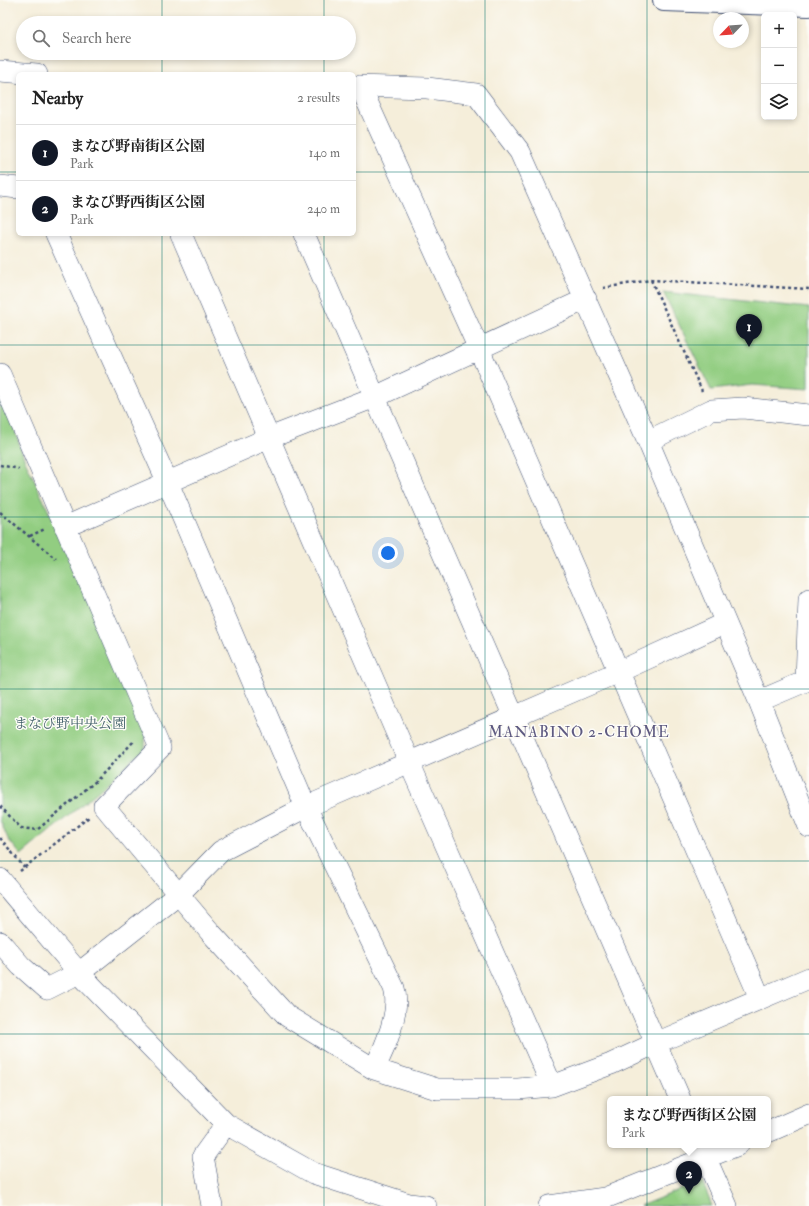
<!DOCTYPE html>
<meta charset="utf-8">
<style>
body{margin:0;font-family:"IM FELL Double Pica","Noto Serif JP",serif;background:#f2f2f2;color:#222}
.controls{position:absolute;right:12px;top:12px;display:grid;overflow:hidden;border-radius:6px;box-shadow:0 2px 6px #0003}
.controls button{width:36px;height:36px;display:grid;place-items:center;padding:0;border:0;border-bottom:1px solid #e0e0e0;background:#fff;color:#222;font:20px sans-serif}
.compass{position:absolute;left:713px;top:12px;width:36px;height:36px;border-radius:50%;background:#fff;box-shadow:0 2px 6px #0003;rotate:245deg}
.you{position:absolute;left:388px;top:553px;width:14px;height:14px;margin:-10px;border:3px solid #fff;border-radius:50%;background:#1a73e8;box-shadow:0 0 0 6px #1a73e833}
.badge{display:grid;place-items:center;width:26px;height:26px;border-radius:50%;background:#111827;color:#fff;font-size:13px;font-weight:700}
.pin{position:absolute;translate:-50% -33px;filter:drop-shadow(0 1px 2px #0008)}
.pin::after{content:'';position:absolute;top:21px;width:14px;height:12px;background:inherit;clip-path:polygon(0 0,100% 0,50% 100%)}
.popup{position:absolute;left:607px;top:1096px;width:164px;height:52px;box-sizing:border-box;display:grid;place-content:center;border-radius:6px;background:#fff;filter:drop-shadow(0 1px 3px #0005);font-size:13px;white-space:nowrap;color:#767676}
.popup b{font-size:15px;color:#222}
.popup::after{content:'';position:absolute;left:50%;top:100%;margin-left:-8px;border:8px solid transparent;border-top-color:#fff}
.list{margin:0;padding:0;list-style:none}
h2{display:flex;justify-content:space-between;align-items:center;height:52px;margin:0;padding:0 16px;font-size:17px}
h2 small{font-size:13px;font-weight:400;color:#767676}
.list li{display:grid;grid-template-columns:26px 1fr auto;gap:12px;align-items:center;box-sizing:border-box;height:56px;padding:0 16px;border-top:1px solid #e0e0e0}
.list b{display:block;font-size:15px;white-space:nowrap}
.list p{margin:0;font-size:13px;white-space:nowrap;color:#767676}
.list em{font-size:13px;font-style:normal;color:#767676}
.icon{flex:none;width:22px;height:22px;fill:none;stroke:currentColor;stroke-width:2;stroke-linecap:round;stroke-linejoin:round}
.map{position:relative;flex:none;width:809px;height:1206px;overflow:hidden}
.search{position:absolute;background:#fff;box-shadow:0 2px 6px #0003;left:16px;top:16px;width:340px;height:44px;display:flex;align-items:center;gap:10px;box-sizing:border-box;padding:0 14px;border-radius:22px;color:#767676;font-size:15px}
.panel{position:absolute;background:#fff;box-shadow:0 2px 6px #0003;left:16px;top:72px;width:340px;height:164px;border-radius:6px}
.map>svg:first-child{display:block}
</style>
<div class="map">
<svg width="809" height="1206" viewBox="0 0 809 1206">
<rect width="100%" height="100%" fill="#fdfcf7"/>
<filter id="ink" filterUnits="userSpaceOnUse"><feTurbulence type="fractalNoise" baseFrequency=".025" numOctaves="2"/><feDisplacementMap in="SourceGraphic" scale="8" xChannelSelector="R" yChannelSelector="G"/><feConvolveMatrix kernelMatrix="1 2 1 2 8 2 1 2 1" color-interpolation-filters="sRGB"/></filter>
<filter id="wash" filterUnits="userSpaceOnUse"><feTurbulence type="fractalNoise" baseFrequency=".012" numOctaves="4" result="noise"/><feDisplacementMap in="SourceGraphic" scale="16" xChannelSelector="R" yChannelSelector="G"/><feGaussianBlur stdDeviation="0.9" result="paint"/><feColorMatrix in="noise" values="0 0 0 0 0 0 0 0 0 0 0 0 0 0 0 0 0 1.4 0 .05"/><feComposite in="paint" operator="in"/></filter>
<g filter="url(#wash)">
<rect width="100%" height="100%" fill="#f5eeda"/>
<!-- green -->
<path fill="#92cd81" stroke="#567e70" d="M663,292L809,308V389L752,385L711,390Z
M0,384L24,458L146,721L145,748L102,788L21,855L8,839L0,820Z
M702,1181L712,1206H640Z"/>
</g>
<g filter="url(#ink)">
<g fill="none" stroke-linecap="round" stroke-linejoin="round">
<!-- minor casing -->
<g stroke="#3c4c71" stroke-width="22">
<path id="minor" d="M0,71L37,74
M354,86L427,88L476,94L520,152L648,441L759,701L809,827
M360,86L479,349L760,998
M0,186L18,188
M56,234L168,483L306,807L394,988C401,1011 385,1048 374,1069
M181,234L409,762L552,1086
M304,234L680,1099
M0,374L160,748L104,806L211,933L287,1016L374,1069L437,1089H518L552,1086L611,1064L656,1043L809,978
M648,441L711,410L743,408L809,415
M65,527L269,438L375,397L586,299
M759,701L806,681L809,599
M0,879L79,973L226,1124L313,1173L409,1204L426,1206
M0,942L21,966L47,989L79,973L179,894L221,851L306,807L618,672L725,623
M768,1132L809,1114
M700,1145L727,1206
M212,1206L203,1156L226,1124
M549,1206L605,1198L738,1145"/>
</g>
<!-- major casing -->
<g stroke="#3c4c71" stroke-width="24">
<path id="major" d="M664,0L809,5"/>
</g>
<!-- path -->
<path stroke="#3c4c71" stroke-width="2.5" stroke-dasharray="3 3" stroke-linecap="butt" d="M651,280L702,391
M603,288L651,280L809,289
M0,465L19,469
M0,512L56,559
M30,536L45,529
M0,806L21,828L37,830L96,781L133,742V739
M0,838L24,867
M20,871L89,817"/>
<!-- minor -->
<use href="#minor" stroke="#fff" stroke-width="21"/>
<!-- major -->
<use href="#major" stroke="#fff" stroke-width="22"/>
</g>
</g>
<!-- grid -->
<path fill="none" stroke="#0f766e" stroke-width="1" stroke-opacity="0.55" d="M162,0V23M324,0V23M485,0V1206M647,0V1206M162,53V74M324,53V74M0,172H18M354,172H809M162,234V1206M324,234V1206M0,345H809M0,517H809M0,689H809M0,861H809M0,1034H809"/>
<g text-anchor="middle" dominant-baseline="central" stroke-width="3" stroke-linejoin="round" paint-order="stroke">
<!-- park labels -->
<g font-size="14" fill="#3f5e68" stroke="#fdfcf7">
<text x="70" y="723">まなび野中央公園</text>
</g>
<!-- neighbourhood labels -->
<g font-size="15" letter-spacing="1" fill="#5e5a81" stroke="#fdfcf7">
<text x="579" y="732">MANABINO 2-CHOME</text>
</g>
</g>
</svg>
<div class="controls">
<button>+</button>
<button>−</button>
<button><svg class="icon" aria-label="layers" viewBox="0 0 24 24"><path d="M12 4l9 5-9 5-9-5zM3 14l9 5 9-5"/></svg></button>
</div>
<svg class="compass" viewBox="-18 -18 36 36"><path d="M0-13l5 13h-10z" fill="#e53935"/><path d="M0 13l5-13h-10z" fill="#767676"/></svg>
<div class="you"></div>
<div class="pin badge" style="left:749px;top:347px">1</div>
<div class="pin badge" style="left:689px;top:1194px">2</div>
<div class="popup"><b>まなび野西街区公園</b>Park</div>
<div class="search"><svg class="icon" aria-label="search" viewBox="0 0 24 24"><circle cx="10" cy="10" r="6"/><path d="M15 15l6 6"/></svg>Search here</div>
<section class="panel">
<h2>Nearby<small>2 results</small></h2>
<ul class="list">
<li><span class="badge">1</span><div><b>まなび野南街区公園</b><p>Park</p></div><em>140 m</em></li>
<li><span class="badge">2</span><div><b>まなび野西街区公園</b><p>Park</p></div><em>240 m</em></li>
</ul>
</section>
</div>
